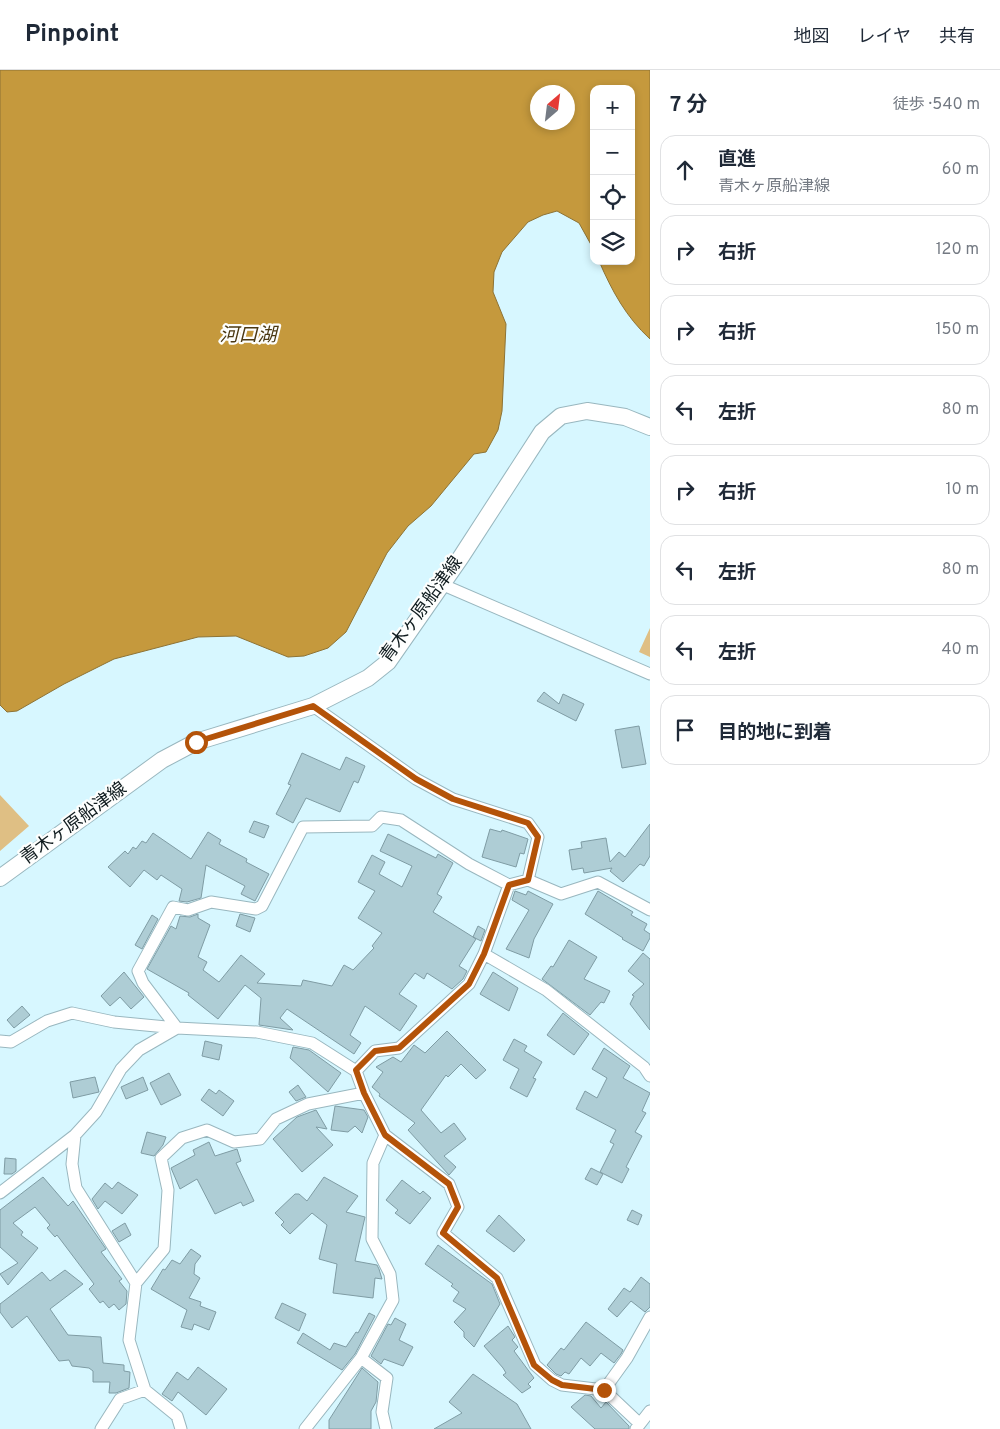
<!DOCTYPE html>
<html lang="ja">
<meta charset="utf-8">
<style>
body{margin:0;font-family:Overpass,"Noto Sans JP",sans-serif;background:#f2f2f3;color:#1f2937}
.controls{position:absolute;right:15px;top:15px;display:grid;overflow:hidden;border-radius:10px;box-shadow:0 2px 8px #0003}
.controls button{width:45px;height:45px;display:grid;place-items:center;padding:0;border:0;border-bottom:1px solid #e0e1e3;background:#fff;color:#1f2937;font:25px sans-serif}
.compass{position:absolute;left:530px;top:15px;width:45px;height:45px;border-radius:50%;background:#fff;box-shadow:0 2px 8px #0003;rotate:28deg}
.stop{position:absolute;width:15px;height:15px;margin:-11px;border:4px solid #b45309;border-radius:50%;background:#fff}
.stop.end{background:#b45309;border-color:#fff;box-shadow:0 1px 5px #0008}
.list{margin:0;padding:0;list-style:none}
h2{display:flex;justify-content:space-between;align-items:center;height:65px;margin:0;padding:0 20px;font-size:21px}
h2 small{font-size:16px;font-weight:400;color:#747a83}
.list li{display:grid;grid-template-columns:32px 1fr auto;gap:15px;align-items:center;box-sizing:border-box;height:70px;margin:0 10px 10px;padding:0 10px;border:1px solid #e0e1e3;border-radius:15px}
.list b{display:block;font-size:19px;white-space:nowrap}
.list p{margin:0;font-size:16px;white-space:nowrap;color:#747a83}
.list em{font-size:16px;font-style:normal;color:#747a83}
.icon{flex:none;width:28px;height:28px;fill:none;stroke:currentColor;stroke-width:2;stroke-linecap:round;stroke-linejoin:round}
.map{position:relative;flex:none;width:650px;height:1359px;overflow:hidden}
header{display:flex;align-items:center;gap:30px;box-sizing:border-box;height:70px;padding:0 25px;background:#fff;border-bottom:1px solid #e0e1e3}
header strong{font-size:24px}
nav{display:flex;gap:28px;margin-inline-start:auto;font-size:18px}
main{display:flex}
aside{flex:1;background:#fff}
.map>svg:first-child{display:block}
</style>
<header>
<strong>Pinpoint</strong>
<nav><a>地図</a><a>レイヤ</a><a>共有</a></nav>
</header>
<main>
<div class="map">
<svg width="650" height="1359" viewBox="0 0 650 1359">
<rect width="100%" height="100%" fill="#d7f7ff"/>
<!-- green -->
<path fill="#dfbf84" d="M650,558V587L639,582Z
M0,725L29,756L0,781Z"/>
<!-- water -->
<path fill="#c5993d" stroke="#8e7334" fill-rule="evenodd" d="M0,0H650V269C626,247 612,221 599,191H631V19H594V180L579,153L557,141L543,145L528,152L502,182L494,202L493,222L506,254L502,341L498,360L486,382L474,384L431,436L408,456L387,483L346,562L328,578L304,586L288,587L236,566L198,567L114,589L64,614L17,641L7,642L0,635ZM538,22H568V52H538Z"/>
<!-- building -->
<path fill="#aecdd5" stroke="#7f9ca4" d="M544,622L559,634L563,624L584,634L576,651L537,631Z
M639,656L646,694L622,698L615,660Z
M302,683L340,700L346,687L365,696L358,713L354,711L340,742L306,728L293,753L276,744L291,715L288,714Z
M254,751L269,756L264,768L249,762Z
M650,754V786L644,796L640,794L623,812L610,801L612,798L584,803L583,798L572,800L569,780L582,778L581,772L606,768L610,792L619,782L625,787Z
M490,759L501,762L502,760L528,769L524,784L520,783L516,797L482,787Z
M208,762L221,770L219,774L247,789L246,792L269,804L255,831L241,824L245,816L206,795L201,828L187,832L179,831L182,819L161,805L157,810L144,800L130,817L108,797L125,781L128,784L133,777L136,779L142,771L146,773L153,763L191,789Z
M388,764L436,788L438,784L453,793L437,824L442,827L433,842L473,867L478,856L485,860L481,871L473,867L476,869L459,896L467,901L463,909L452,919L427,903L424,909L415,903L399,924L417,936L400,961L365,936L350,965L361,973L354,984L287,939L280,948L293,960L259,955L261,928L245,915L218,949L188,925L189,923L147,899L171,856L176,859L180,846L190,847L198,844V848L210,855L198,887L207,892L203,900L219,912L241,885L265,904L257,913L301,916L303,910L332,916L344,895L353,900L374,878L372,876L382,863L358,848L375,821L358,812L372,785L385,792L379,804L402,817L412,796L380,781Z
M515,821L526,825L528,821L553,834L534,869L529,888L506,879L529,840L512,830Z
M598,821L633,842L631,845L647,854L644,860L650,864V868L643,881L622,869L623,868L585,844Z
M240,844L255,848L250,862L236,856Z
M152,845L158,849L142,879L135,875Z
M569,870L597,887L584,909L610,921L604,933L601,932L590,945L542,909L551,896L553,897Z
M643,883L650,889V960L630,934L634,926L632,925L644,914L628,901Z
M124,902L144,927L131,939L120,927L110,936L101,926Z
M493,902L518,918L509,941L480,924Z
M22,936L30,945L14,958L7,950Z
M563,943L589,964L574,985L547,965Z
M447,961L486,1000L476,1009L461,994L448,1007L446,1005L421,1040L441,1063L454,1053L466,1069L444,1086L456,1097L449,1105L408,1060L415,1053L379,1026L380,1024L372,1017L383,1002L376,997L393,987L401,992L414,975L425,983Z
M514,969L527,976L524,981L542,992L533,1008L536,1009L527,1027L510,1018L519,999L503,990Z
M205,971L222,975L219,990L202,986Z
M293,977L309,980L341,1003L328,1022L290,988Z
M604,978L630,996L623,1008L650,1023L642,1041L646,1043L635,1062L642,1066L626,1097L629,1099L622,1113L600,1102L614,1074L610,1072L616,1060L576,1039L585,1021L597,1028L607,1008L592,999Z
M169,1003L181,1025L161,1035L150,1013Z
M95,1007L99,1022L73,1028L70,1012Z
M143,1007L148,1020L126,1029L121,1017Z
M298,1015L306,1027L296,1031L289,1022Z
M209,1019L216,1024L219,1020L234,1031L223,1046L201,1030Z
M335,1036L364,1040L368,1047L362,1063L355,1056L348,1062L331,1060Z
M316,1040L327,1059L316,1057L333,1075L302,1102L273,1069L297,1047Z
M147,1062L166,1067L163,1075L154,1086L141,1083Z
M209,1072L215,1086L237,1079L241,1091L236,1093L254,1131L243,1136L241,1132L215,1144L197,1109L180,1119L171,1098L195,1085L193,1080Z
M5,1088L16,1089V1101L12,1104H4Z
M591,1098L603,1104L597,1115L585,1109Z
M43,1107L68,1136L73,1131L106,1179L101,1182L122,1209L119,1211L127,1221L126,1234L119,1240L114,1234L109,1238L103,1231L100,1233L89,1219L94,1214L57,1165L55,1167L47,1158L50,1155L35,1137L13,1153L23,1162L21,1165L38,1178L8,1215L0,1204L18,1193L0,1177V1140Z
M324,1107L358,1126L346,1142L365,1147L355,1191L377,1195L379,1199L382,1209L375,1208L373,1228L333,1223L337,1194L319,1189L327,1155L312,1143L290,1164L281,1155L284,1152L275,1143L295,1124H299L307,1131Z
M402,1110L420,1124L423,1121L431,1128L410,1154L395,1143L398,1140L386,1130Z
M118,1112L138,1125L122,1144L105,1131L98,1139L92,1129L105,1113L112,1119Z
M632,1140L642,1145L638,1155L627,1150Z
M499,1145L525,1170L514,1182L486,1161Z
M125,1153L131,1165L119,1172L112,1161Z
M438,1175L492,1214L500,1234L474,1277L464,1267V1262L454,1252L466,1239L453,1231L459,1222L451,1216L453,1214L425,1194Z
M191,1179L201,1186L195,1194L194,1204L200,1208L189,1228L201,1232L200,1236L216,1242L209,1260L194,1254L192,1260L181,1257L187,1240L151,1219L163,1199L165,1200L172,1190L180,1194Z
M65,1200L83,1214L50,1239L68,1265L101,1267L103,1293L124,1295V1301L130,1302L129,1318L116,1323H109L110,1312H93V1301L89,1298L72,1296L69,1290L59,1291L27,1246L12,1258L0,1242V1234L42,1202L50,1211Z
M641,1207L650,1214V1237L645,1242L631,1231L617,1247L608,1239L624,1218L630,1222Z
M282,1233L306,1244L299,1261L275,1248Z
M369,1243L375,1246L355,1284L342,1300L297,1273L303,1263L330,1280L334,1273L346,1277L356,1262L358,1263Z
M395,1248L406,1254L399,1270L413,1277L403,1296L384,1289L381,1294L371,1286L388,1254L391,1255Z
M586,1252L623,1280L621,1284L614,1293L601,1283L590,1296L581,1288L569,1304L565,1302L561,1306L556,1304L547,1295L561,1278L564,1280Z
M508,1256L515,1267L512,1270L518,1277L514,1281L534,1308L528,1314L531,1317L522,1323L503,1305L506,1303L503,1298L484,1276Z
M198,1297L227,1319L206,1345L178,1322L172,1331L162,1324L177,1302L188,1310Z
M362,1298L378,1312L376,1332L371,1341V1359H329V1350Z
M473,1304L517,1334L531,1359H434L462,1343L449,1332Z
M585,1325L591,1326L601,1338L606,1332L629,1356V1359H595L571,1337Z"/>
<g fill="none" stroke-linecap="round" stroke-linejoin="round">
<!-- street casing -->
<g stroke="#99b7bf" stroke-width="13">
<path id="street" d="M441,514L650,604
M313,636L416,709L453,729L528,753L538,767L528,810L509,815L484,884L469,914L399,978L375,981L356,1001L364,1023L385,1065L373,1093L372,1169L390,1204L393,1230L361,1288L387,1308L382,1342L386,1359
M528,810L561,824L598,812L650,840
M484,884L546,920L644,997L650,1006
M0,971L11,972L47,951L72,943L114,952L177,958L257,962L312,973L356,1001
M75,1065L72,1094L76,1118L136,1213
M385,1065L449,1114L458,1137L443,1163L497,1208L535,1295L552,1310L562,1315L604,1320L640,1354
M0,1123L75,1065L96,1042L121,999L139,980L177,958L143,913L138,901L173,837L188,840L211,832L256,839L262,836L303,757L372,756L381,747L401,750L469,794L509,815
M604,1320L627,1288L650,1247
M101,1359L120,1329L145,1320
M181,1359L177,1346L145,1320L129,1270L136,1213L164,1179L168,1120L161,1088L182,1068L207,1060L234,1072L260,1069L276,1049L308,1034L364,1023
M305,1359L361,1288
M636,1359L650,1341"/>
</g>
<!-- secondary casing -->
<g stroke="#99b7bf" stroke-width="18">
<path id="secondary" d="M0,808L162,690L196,672L313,636L368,608L388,592L461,487L542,362L561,346L587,341L625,347L650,357"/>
</g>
<!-- street -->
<use href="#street" stroke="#fff" stroke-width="11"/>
<!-- secondary -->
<use href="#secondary" stroke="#fff" stroke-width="16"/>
</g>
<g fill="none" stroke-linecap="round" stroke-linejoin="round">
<!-- route -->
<path stroke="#b45309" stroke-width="6" d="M196,672L313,636L416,709L453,729L528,753L538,767L528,810L509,815L484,884L469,914L399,978L375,981L356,1000L364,1023L385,1065L449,1114L458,1137L443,1163L497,1208L534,1295L552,1310L562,1315L604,1320"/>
</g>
<g text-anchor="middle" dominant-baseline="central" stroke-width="4.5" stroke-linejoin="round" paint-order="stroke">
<!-- street labels -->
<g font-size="18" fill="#0f1b1e" stroke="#fdfefd">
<text transform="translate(422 540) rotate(-54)">青木ヶ原船津線</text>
<text transform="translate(74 754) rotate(-36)">青木ヶ原船津線</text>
</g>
<!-- water labels -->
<g font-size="19" font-style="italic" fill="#4b3812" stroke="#fdfefd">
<text x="248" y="266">河口湖</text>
</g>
</g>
</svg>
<div class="controls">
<button>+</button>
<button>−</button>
<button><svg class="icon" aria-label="locate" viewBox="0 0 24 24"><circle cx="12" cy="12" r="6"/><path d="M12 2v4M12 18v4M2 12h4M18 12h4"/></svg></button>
<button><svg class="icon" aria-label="layers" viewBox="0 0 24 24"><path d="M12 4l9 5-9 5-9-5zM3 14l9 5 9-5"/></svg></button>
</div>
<svg class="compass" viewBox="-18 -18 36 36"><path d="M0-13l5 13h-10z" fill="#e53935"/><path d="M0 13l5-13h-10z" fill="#747a83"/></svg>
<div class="stop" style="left:196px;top:672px"></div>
<div class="stop end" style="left:604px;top:1320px"></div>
</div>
<aside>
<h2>7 分<small>徒歩 · 540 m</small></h2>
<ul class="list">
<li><svg class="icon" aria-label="ahead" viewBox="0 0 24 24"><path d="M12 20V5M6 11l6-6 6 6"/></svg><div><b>直進</b><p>青木ヶ原船津線</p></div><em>60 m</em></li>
<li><svg class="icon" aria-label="right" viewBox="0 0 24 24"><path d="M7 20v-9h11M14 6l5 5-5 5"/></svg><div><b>右折</b></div><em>120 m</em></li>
<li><svg class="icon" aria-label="right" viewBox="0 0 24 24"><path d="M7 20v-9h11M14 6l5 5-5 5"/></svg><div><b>右折</b></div><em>150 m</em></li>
<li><svg class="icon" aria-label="left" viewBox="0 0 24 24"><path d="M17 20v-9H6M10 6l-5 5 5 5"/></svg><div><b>左折</b></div><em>80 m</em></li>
<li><svg class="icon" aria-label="right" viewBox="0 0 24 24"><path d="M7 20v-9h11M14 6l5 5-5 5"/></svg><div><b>右折</b></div><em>10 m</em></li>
<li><svg class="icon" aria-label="left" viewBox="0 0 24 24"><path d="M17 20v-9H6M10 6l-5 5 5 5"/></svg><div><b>左折</b></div><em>80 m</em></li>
<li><svg class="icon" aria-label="left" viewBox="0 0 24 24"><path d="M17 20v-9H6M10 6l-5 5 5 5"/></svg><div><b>左折</b></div><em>40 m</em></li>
<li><svg class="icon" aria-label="arrive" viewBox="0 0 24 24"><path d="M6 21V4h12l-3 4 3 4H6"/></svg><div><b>目的地に到着</b></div></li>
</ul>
</aside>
</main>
